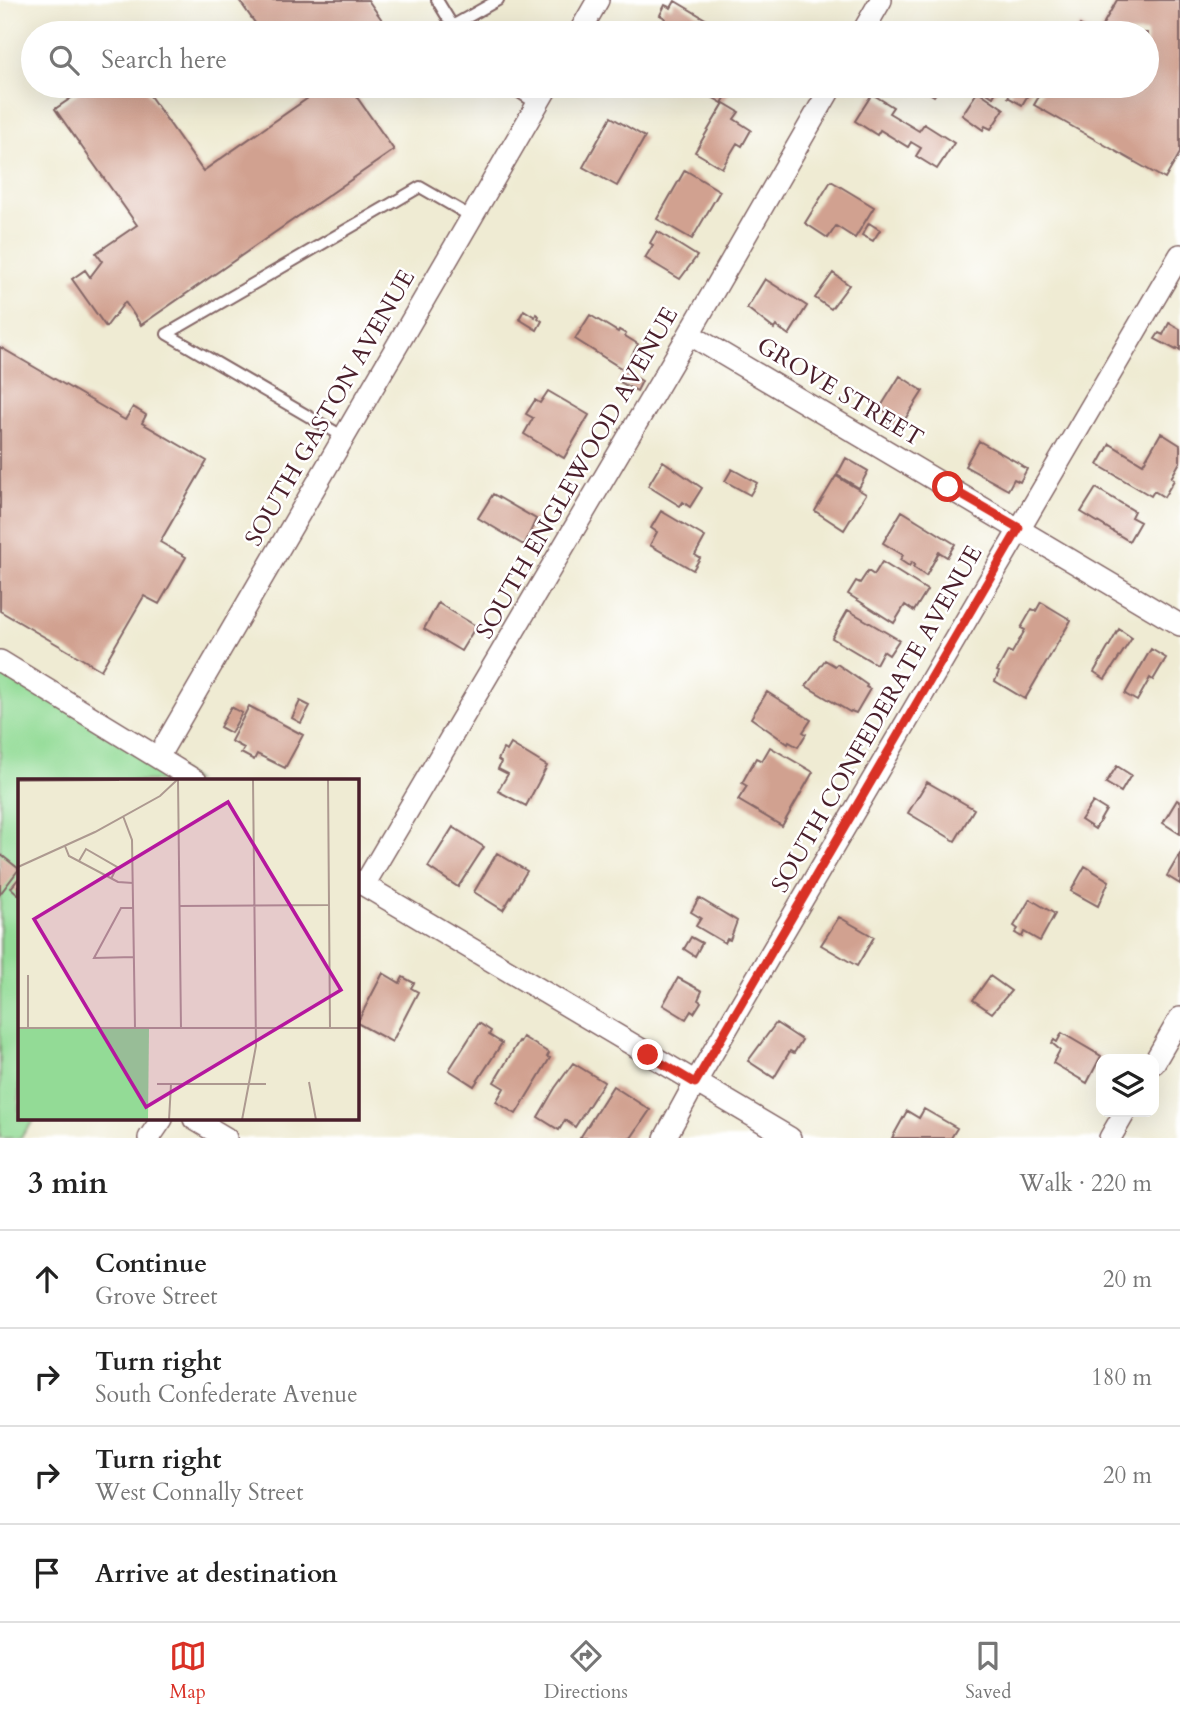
<!DOCTYPE html>
<meta charset="utf-8">
<style>
body{margin:0;font-family:Cardo,serif;background:#f2f2f2;color:#222}
.controls{position:absolute;right:21px;bottom:21px;display:grid;overflow:hidden;border-radius:14px;box-shadow:0 7px 28px #0002}
.controls button{width:63px;height:63px;display:grid;place-items:center;padding:0;border:0;border-bottom:2px solid #e0e0e0;background:#fff;color:#222;font:35px sans-serif}
.stop{position:absolute;width:21px;height:21px;margin:-16px;border:5px solid #d93025;border-radius:50%;background:#fff}
.stop.end{background:#d93025;border-color:#fff;box-shadow:0 2px 7px #0008}
.list{margin:0;padding:0;list-style:none}
h2{display:flex;justify-content:space-between;align-items:center;height:91px;margin:0;padding:0 28px;font-size:30px}
h2 small{font-size:23px;font-weight:400;color:#767676}
.list li{display:grid;grid-template-columns:46px 1fr auto;gap:21px;align-items:center;box-sizing:border-box;height:98px;padding:0 28px;border-top:2px solid #e0e0e0}
.list b{display:block;font-size:26px;white-space:nowrap}
.list p{margin:0;font-size:23px;white-space:nowrap;color:#767676}
.list em{font-size:23px;font-style:normal;color:#767676}
.icon{flex:none;width:38px;height:38px;fill:none;stroke:currentColor;stroke-width:2;stroke-linecap:round;stroke-linejoin:round}
.map{position:relative;flex:none;width:1180px;height:1138px;overflow:hidden}
.search{position:absolute;background:#fff;box-shadow:0 7px 28px #0002;left:21px;right:21px;top:21px;height:77px;display:flex;align-items:center;gap:18px;box-sizing:border-box;padding:0 24px;border-radius:38px;color:#767676;font-size:26px}
.sheet{height:483px;background:#fff}
nav{display:flex;justify-content:space-around;align-items:center;box-sizing:border-box;height:98px;border-top:2px solid #e0e0e0;background:#fff;font-size:19px;color:#767676}
nav a{display:grid;justify-items:center;gap:4px}
nav .on{color:#d93025}
.map>svg:first-child{display:block}
</style>
<div class="map">
<svg width="1180" height="1138" viewBox="0 0 1180 1138">
<rect width="100%" height="100%" fill="#fff"/>
<filter id="ink" filterUnits="userSpaceOnUse"><feTurbulence type="fractalNoise" baseFrequency=".0143" numOctaves="2"/><feDisplacementMap in="SourceGraphic" scale="14" xChannelSelector="R" yChannelSelector="G"/><feConvolveMatrix kernelMatrix="1 2 1 2 8 2 1 2 1" color-interpolation-filters="sRGB"/></filter>
<filter id="wash" filterUnits="userSpaceOnUse"><feTurbulence type="fractalNoise" baseFrequency=".00686" numOctaves="4" result="noise"/><feDisplacementMap in="SourceGraphic" scale="28" xChannelSelector="R" yChannelSelector="G"/><feGaussianBlur stdDeviation="1.57" result="paint"/><feColorMatrix in="noise" values="0 0 0 0 0 0 0 0 0 0 0 0 0 0 0 0 0 1.4 0 .05"/><feComposite in="paint" operator="in"/></filter>
<g filter="url(#wash)">
<rect width="100%" height="100%" fill="#efebd3"/>
<!-- green -->
<path fill="#93db96" stroke="#6e7d60" stroke-width="2" d="M0,662L196,781H19V1119H35L20,1138H0Z"/>
<g id="blocks">
<!-- building -->
<path fill="#d1a190" d="M239,0H368L391,33H262Z
M1117,0H1180V153L1165,179L1034,105L1045,86H1147V33H1098Z
M675,1L707,20L703,32L676,33L661,25L665,18L660,15L665,5L671,8Z
M1080,25L1094,33H1075Z
M89,86H143L203,171L308,98L299,86H349L394,150L141,325L125,302L106,327L72,279L85,270L90,277L102,261L96,253L137,225L55,109Z
M711,86H723L730,90L722,103L707,94Z
M918,86H941L934,96Z
M984,86H999L993,97L982,90Z
M1014,86H1023L1031,90L1022,105L1008,97Z
M978,91L1004,109L991,129L985,126L983,130L962,115Z
M872,94L893,107L889,113L919,131L924,124L954,143L937,169L916,156L921,148L911,142L908,147L880,130L877,135L855,121Z
M724,103L739,112L734,119L751,130L742,146L737,143L722,168L695,152Z
M611,117L645,137L617,186L583,167Z
M685,170L720,191L692,239L657,219Z
M831,181L874,207L855,238L836,226L828,238L805,223Z
M869,223L880,230L873,241L862,235Z
M657,231L697,256L680,279L645,258L653,245L650,243Z
M833,273L849,285L831,309L815,298Z
M765,279L807,306L789,335L776,326L774,329L747,308Z
M524,310L535,317L536,314L539,316L538,318L542,321L537,330L519,319Z
M590,315L618,332L619,330L626,334L625,336L638,344L624,370L575,339Z
M1169,323L1180,329V350L1177,348L1176,350L1155,339L1159,333L1163,335Z
M0,347L125,420L133,407L146,415L142,423L207,461L160,542L186,557L159,604L144,596L101,670L0,611Z
M624,370L642,381L637,391L618,381Z
M900,376L923,391L898,430L886,422L890,415L880,408Z
M548,391L589,415L564,458L524,434L533,418L526,414L535,400L540,403Z
M1161,433L1180,445V462L1171,478L1174,480L1164,497L1154,491L1151,496L1098,465L1110,444L1143,464Z
M979,441L1022,465L1021,466L1027,469L1020,482L1014,479L1008,490L965,466Z
M846,458L868,471L859,488L837,475Z
M663,461L702,488L690,507L683,502L680,506L648,486Z
M732,469L757,483L750,495L725,481Z
M836,476L866,494L844,530L815,511Z
M1096,488L1134,511L1131,517L1140,522L1129,541L1081,512Z
M493,494L536,519L525,544H522L478,518Z
M661,511L705,537L695,555L700,558L693,570L650,545L657,532L651,528Z
M902,511L955,544L947,557L939,552L926,576L913,567L915,564L912,562L909,566L900,560L903,555L883,543Z
M882,562L927,590L914,611L905,605L894,623L848,594L856,581L860,583L868,571L874,575Z
M1041,602L1071,620L1025,699L995,681L999,672L997,671L1008,651L1012,653L1025,630L1021,628L1032,609L1036,611Z
M438,603L476,626L461,651L424,629Z
M848,610L899,640L889,655L883,651L876,664L832,638Z
M1119,629L1132,638L1105,679L1094,672Z
M1151,649L1166,658L1153,680L1150,678L1137,701L1125,694Z
M825,660L835,666L837,664L867,685L866,687L870,689L856,713L851,711L850,712L806,686Z
M767,692L811,720L803,732L806,734L798,747L789,742L788,744L751,718Z
M300,701L310,706L301,723L292,718Z
M249,706L303,735L285,768L257,754L254,760L241,753L244,748L231,741Z
M231,707L242,713L231,733L220,727Z
M511,744L547,766L526,806L498,791L508,774L498,769L501,762L498,760L503,749L507,751Z
M770,747L813,772L782,826L738,800L747,786L742,783L756,758L762,761Z
M1117,766L1131,775L1121,792L1106,783Z
M927,782L974,809L955,841L908,813Z
M1177,800L1180,802V834L1163,823Z
M1093,802L1106,810L1095,829L1081,820Z
M453,827L484,847L458,887L428,867Z
M497,853L527,871L503,910L474,892Z
M0,854L19,869L0,894Z
M1180,854V884L1167,876Z
M1085,866L1109,881L1098,906L1071,891Z
M19,878V895L11,888Z
M699,898L737,921L730,940L727,939L725,943L696,926L701,918L691,912Z
M1030,899L1055,914L1040,941L1024,932L1022,937L1015,933L1018,929L1014,926Z
M839,917L874,937L857,966L821,945Z
M691,937L702,943L695,956L684,949Z
M383,973L400,983L403,977L414,983L411,988L418,992L392,1042L357,1023Z
M990,976L1011,991L992,1013L973,1000Z
M678,978L702,991L698,1000L701,1002L694,1013L691,1011L686,1019L663,1005Z
M479,1023L491,1031L489,1035L502,1043L474,1086L449,1070Z
M776,1023L802,1040L794,1053L790,1051L774,1078L748,1061Z
M1062,1033L1101,1056L1087,1083L1053,1063L1060,1050L1052,1043L1054,1040L1057,1042Z
M523,1037L549,1053L547,1057L550,1058L516,1114L496,1102L504,1088L494,1082L519,1041L520,1042Z
M573,1063L604,1082L575,1127L565,1120L559,1130L538,1117L555,1088Z
M613,1086L650,1110L631,1138H580Z
M924,1109L957,1128L951,1138H892L907,1111L919,1118Z"/>
</g>
</g>
<g filter="url(#ink)">
<use href="#blocks" fill-opacity="0" stroke="#846666" stroke-width="2"/>
<g fill="none" stroke-linecap="round" stroke-linejoin="round">
<!-- service casing -->
<g stroke="#846666" stroke-width="14">
<path id="service" d="M437,0L457,33
M452,26L498,0
M510,86L537,104
M344,437L167,334L420,187L472,217"/>
</g>
<!-- minor casing -->
<g stroke="#846666" stroke-width="24">
<path id="minor" d="M579,33L598,0
M862,33L881,0
M689,334L1180,625
M0,661L196,781
M158,757L548,86
M357,881L790,1138
M364,885L689,334L832,86
M1154,1063L1180,1018
M194,1119L226,1138
M149,1138L162,1119
M665,1138L695,1083L1180,255
M1110,1138L1125,1112"/>
</g>
<!-- service -->
<use href="#service" stroke="#fff" stroke-width="10"/>
<!-- minor -->
<use href="#minor" stroke="#fff" stroke-width="21"/>
</g>
</g>
<g fill="none" stroke-linecap="round" stroke-linejoin="round" filter="url(#ink)">
<!-- route -->
<path stroke="#d93025" stroke-width="9" d="M648,1055L695,1083L1019,528L948,487"/>
</g>
<g text-anchor="middle" dominant-baseline="central" stroke-width="5" stroke-linejoin="round" paint-order="stroke">
<!-- street labels -->
<g font-size="24" fill="#4a1f2b" stroke="#fff">
<text transform="translate(840 392) rotate(31)">GROVE STREET</text>
<text transform="translate(330 408) rotate(-60)">SOUTH GASTON AVENUE</text>
<text transform="translate(577 473) rotate(-60)">SOUTH ENGLEWOOD AVENUE</text>
<text transform="translate(877 719) rotate(-60)">SOUTH CONFEDERATE AVENUE</text>
</g>
</g>
<!-- overview -->
<g transform="translate(18 779)">
<rect width="341" height="341" fill="#efebd3"/>
<path d="M0,249L131,250L130,341H0Z" fill="#93db96"/>
<path fill="none" stroke="#ad9990" stroke-width="2" d="M160,1L163,250M310,1L312,249M0,2L101,1M105,37L114,61L117,249M47,67L51,77L100,103L115,104M61,82L68,70L99,88L93,100M0,88L77,53L142,17L159,1M162,127L310,126M115,129H103L76,179L116,178M10,196V249M0,249H342M291,303L298,341M139,305H248M151,341L153,305M224,341L238,267L235,1"/>
<path fill="#b5179e" fill-opacity="0.15" stroke="#b5179e" stroke-width="3.5" d="M210,23L323,211L128,328L16,140Z"/>
<rect width="341" height="341" fill="none" stroke="#4a1f2b" stroke-width="3.5"/>
</g>
</svg>
<div class="controls">
<button><svg class="icon" aria-label="layers" viewBox="0 0 24 24"><path d="M12 4l9 5-9 5-9-5zM3 14l9 5 9-5"/></svg></button>
</div>
<div class="stop" style="left:948px;top:487px"></div>
<div class="stop end" style="left:648px;top:1055px"></div>
<div class="search"><svg class="icon" aria-label="search" viewBox="0 0 24 24"><circle cx="10" cy="10" r="6"/><path d="M15 15l6 6"/></svg>Search here</div>
</div>
<section class="sheet">
<h2>3 min<small>Walk · 220 m</small></h2>
<ul class="list">
<li><svg class="icon" aria-label="ahead" viewBox="0 0 24 24"><path d="M12 20V5M6 11l6-6 6 6"/></svg><div><b>Continue</b><p>Grove Street</p></div><em>20 m</em></li>
<li><svg class="icon" aria-label="right" viewBox="0 0 24 24"><path d="M7 20v-9h11M14 6l5 5-5 5"/></svg><div><b>Turn right</b><p>South Confederate Avenue</p></div><em>180 m</em></li>
<li><svg class="icon" aria-label="right" viewBox="0 0 24 24"><path d="M7 20v-9h11M14 6l5 5-5 5"/></svg><div><b>Turn right</b><p>West Connally Street</p></div><em>20 m</em></li>
<li><svg class="icon" aria-label="arrive" viewBox="0 0 24 24"><path d="M6 21V4h12l-3 4 3 4H6"/></svg><div><b>Arrive at destination</b></div></li>
</ul>
</section>
<nav>
<a class="on"><svg class="icon" aria-label="map" viewBox="0 0 24 24"><path d="M3 6l6-2 6 2 6-2v14l-6 2-6-2-6 2zM9 4v14M15 6v14"/></svg>Map</a>
<a><svg class="icon" aria-label="directions" viewBox="0 0 24 24"><path d="M12 3l9 9-9 9-9-9zM9 14v-3h6M13 9l2 2-2 2"/></svg>Directions</a>
<a><svg class="icon" aria-label="saved" viewBox="0 0 24 24"><path d="M7 4h10v16l-5-4-5 4z"/></svg>Saved</a>
</nav>
